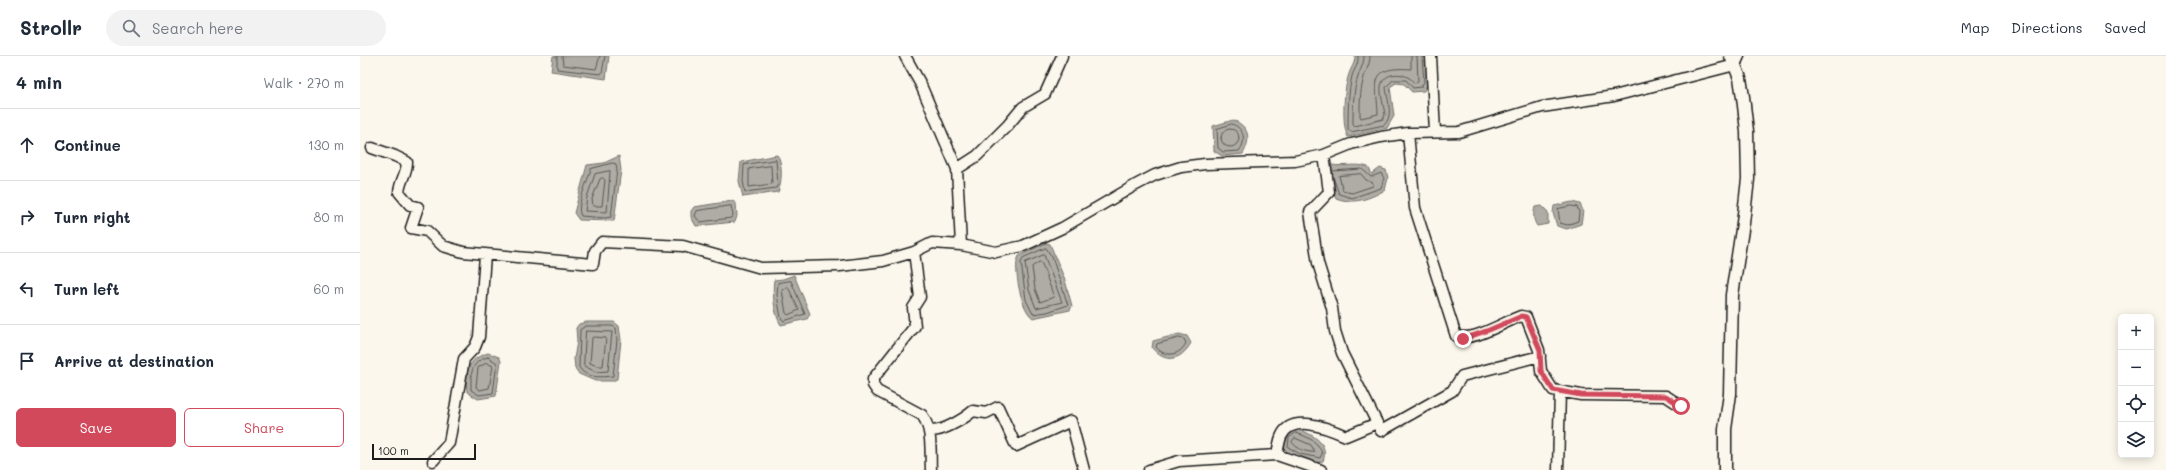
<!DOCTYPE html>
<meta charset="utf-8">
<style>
body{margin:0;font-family:Mali,sans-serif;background:#f2f2f3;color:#1f2937}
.controls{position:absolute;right:12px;bottom:12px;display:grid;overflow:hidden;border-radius:6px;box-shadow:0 2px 10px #0003}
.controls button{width:36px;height:36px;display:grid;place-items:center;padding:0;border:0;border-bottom:1px solid #e0e1e3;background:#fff;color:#1f2937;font:20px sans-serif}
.scale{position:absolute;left:12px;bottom:10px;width:104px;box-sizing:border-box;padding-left:4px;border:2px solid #1c1c1c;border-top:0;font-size:11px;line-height:14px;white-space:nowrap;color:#1c1c1c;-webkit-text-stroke:3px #fbf7ec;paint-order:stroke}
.stop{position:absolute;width:12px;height:12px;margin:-9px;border:3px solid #d1495b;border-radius:50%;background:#fff}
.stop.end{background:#d1495b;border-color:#fff;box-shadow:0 1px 4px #0008}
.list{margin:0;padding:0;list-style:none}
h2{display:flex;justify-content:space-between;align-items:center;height:52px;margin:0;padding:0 16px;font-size:17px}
h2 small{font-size:13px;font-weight:400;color:#747a83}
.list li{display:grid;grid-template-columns:26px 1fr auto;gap:12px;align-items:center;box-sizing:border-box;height:72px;padding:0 16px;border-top:1px solid #e0e1e3}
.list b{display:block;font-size:15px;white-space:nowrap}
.list em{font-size:13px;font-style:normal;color:#747a83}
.actions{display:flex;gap:8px;padding:12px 16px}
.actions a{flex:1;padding:9px 0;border:1px solid #d1495b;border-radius:6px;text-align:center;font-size:14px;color:#d1495b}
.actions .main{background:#d1495b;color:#fff}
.icon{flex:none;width:22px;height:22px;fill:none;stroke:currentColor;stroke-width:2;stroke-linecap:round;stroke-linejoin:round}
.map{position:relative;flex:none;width:1806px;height:414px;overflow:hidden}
header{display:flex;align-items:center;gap:24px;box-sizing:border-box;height:56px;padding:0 20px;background:#fff;border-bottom:1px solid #e0e1e3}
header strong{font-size:19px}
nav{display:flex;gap:22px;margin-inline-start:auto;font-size:14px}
.search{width:280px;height:36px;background:#f2f2f3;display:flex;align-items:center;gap:10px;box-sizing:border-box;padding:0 14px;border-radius:22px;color:#747a83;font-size:15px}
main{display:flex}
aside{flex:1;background:#fff}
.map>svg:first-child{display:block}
</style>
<header>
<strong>Strollr</strong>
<div class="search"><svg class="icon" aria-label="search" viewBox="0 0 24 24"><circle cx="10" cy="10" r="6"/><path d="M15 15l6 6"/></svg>Search here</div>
<nav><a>Map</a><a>Directions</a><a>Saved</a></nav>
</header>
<main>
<aside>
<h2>4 min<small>Walk · 270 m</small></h2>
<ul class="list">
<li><svg class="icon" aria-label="ahead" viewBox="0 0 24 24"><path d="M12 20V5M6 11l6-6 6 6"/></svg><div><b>Continue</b></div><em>130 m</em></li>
<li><svg class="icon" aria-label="right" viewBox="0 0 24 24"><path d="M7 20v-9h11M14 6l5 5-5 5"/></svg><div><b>Turn right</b></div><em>80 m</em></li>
<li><svg class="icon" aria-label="left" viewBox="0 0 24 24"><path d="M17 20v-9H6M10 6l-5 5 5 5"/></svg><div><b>Turn left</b></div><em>60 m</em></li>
<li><svg class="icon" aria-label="arrive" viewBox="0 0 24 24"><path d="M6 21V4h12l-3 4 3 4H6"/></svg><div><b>Arrive at destination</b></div></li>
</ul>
<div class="actions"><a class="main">Save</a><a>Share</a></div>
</aside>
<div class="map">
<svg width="1806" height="414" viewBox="0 0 1806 414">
<rect width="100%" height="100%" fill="#fbf7ec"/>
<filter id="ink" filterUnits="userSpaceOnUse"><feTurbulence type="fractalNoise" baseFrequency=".025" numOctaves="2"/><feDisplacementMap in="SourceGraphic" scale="8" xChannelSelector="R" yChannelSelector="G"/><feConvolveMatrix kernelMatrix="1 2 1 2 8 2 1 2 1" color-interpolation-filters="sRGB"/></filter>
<g filter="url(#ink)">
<!-- water -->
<path fill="#afaca5" stroke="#74726e" d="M193,0H249L246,23L191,15Z
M995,0H1066L1068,27L1064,35L1052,36L1044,28L1036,27L1030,31L1034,60L1027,72L988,81C981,69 984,31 989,18C991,11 995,8 995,0Z
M873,64C890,71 891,83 883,98L862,100L854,95L853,70Z
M417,99C423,104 422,129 418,136L383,141L379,125L381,106Z
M259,100L261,114L254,165L219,164L214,157L227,109L244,107Z
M972,109C984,111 997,107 1008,111L1012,118L1020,112L1026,114L1028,122L1025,134C1009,143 994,149 976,142L970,128L968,111Z
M372,145L376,147L377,160L375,166L336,170L331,161V155L334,151Z
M1212,146L1220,148L1223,155L1221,168L1207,173L1197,170L1193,157L1194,150Z
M1182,150L1188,156V168L1177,170C1173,164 1173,158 1175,151Z
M686,187L690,188L705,224L712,250L710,254L673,262C661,254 655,218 657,205L659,200Z
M434,219L450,258L447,263L421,269C414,259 412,236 414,224L423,223Z
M226,266H254L259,270L261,284L257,323L252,325H235L219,318L215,312L214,303L217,285L216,272L219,268Z
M819,278L827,280L831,287C821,305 805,308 792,292L793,285Z
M128,297L139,301L141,305L136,340L118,343L107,336C105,316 107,303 128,297Z
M936,372C951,378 970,386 963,405C952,411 933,400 924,393C922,382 927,379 936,372Z"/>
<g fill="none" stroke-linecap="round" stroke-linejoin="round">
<!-- shore -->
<path stroke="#575653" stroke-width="1" d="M197,0V13L240,18L242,17L245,0
M202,0L203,9L236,13L240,0
M998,0C999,9 994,13 992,20C988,37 988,56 988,73L991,76L1024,69C1034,60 1027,43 1026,31L1033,24H1046L1053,32L1061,31L1064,26L1062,0
M1004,0C1004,9 1000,13 998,21C993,35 993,53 993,68L995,70L1023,63L1025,59C1024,50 1020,39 1021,30C1024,14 1048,16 1054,27L1058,26L1057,0
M1010,0C1010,10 1005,15 1003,25C1000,36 1000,48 1000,60L1001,62L1018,58C1017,27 1007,10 1051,13V0
M872,68C884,72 887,85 879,95L863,96L858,92L857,73Z
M861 82a9 9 0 1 1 18 0a9 9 0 1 1-18 0Z
M416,104L418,128L416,132L385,136L383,125L384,109Z
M253,107L256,108L257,114L251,161L245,162L221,160C215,150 228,125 231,113Z
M411,110L412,128L389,131V113Z
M250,115L247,156L225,155L227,141L235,118Z
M972,115L1002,113L1011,121L1021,117L1024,122L1021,132L992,142L979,138L973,121
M1001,118L1006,124L1013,127V130L992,137L983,135L979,120Z
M243,122L245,124L242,150H233L232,143L240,123Z
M371,150L373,159L371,162L340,166L335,160L337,155Z
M1211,150L1217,151L1219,156L1218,165L1207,169L1200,167L1198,153Z
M686,192L692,201L708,249L687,256L673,258L666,244L661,206L663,202Z
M684,199L702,246L676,252L669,234L665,207Z
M680,206L682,208L694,241L680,246L675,233L672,211Z
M431,225L445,258L424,265L421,262L417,239L418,227Z
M428,231L439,254L428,259L426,257L422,234Z
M226,270H252L256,272L257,284L253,320C241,321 226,323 219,311L220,274Z
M226,275L252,276L248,315L236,316L224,310Z
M234,281L246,282L243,310H237L230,307L232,282Z
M819,282L824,283L826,287C820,300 805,302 796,291L797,288Z
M128,301L137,307L133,337L119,339L111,334C111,317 110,306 128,301Z
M127,307L133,310L129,332L120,334L116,331L118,312Z
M936,377C946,380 960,386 962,398L960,402L940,398L928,391L929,382Z
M935,382L951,389L955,396C948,397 936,393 932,386Z"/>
<!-- minor casing -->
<g stroke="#1c1c1c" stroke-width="13">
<path id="minor" d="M545,0L560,27L597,113
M1071,0L1075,76
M1048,77L1055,152L1096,280C1114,286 1144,266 1161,260L1166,261L1179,294L1181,315L1193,334L1221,339L1306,340L1321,350
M12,92L35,100L47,106C47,117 40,125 39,136L50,149L58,151L51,172L67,175L83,190L103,196L233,208L235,195L242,186L323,190L401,212L480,210L523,205L554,196
M601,189L636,196L663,190L702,172L774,130L795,119L821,111L845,108L935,105L964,99L991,88L1021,81L1048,77L1099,76L1182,51L1254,40L1375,9L1379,0
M1017,367L1021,375L1092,335L1102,320L1180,300
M569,374C580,378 605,362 613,355L626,357L638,351L656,390L711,365L724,414
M917,399C918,393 919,386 921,381C931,356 970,373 986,380L1017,367L982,297L975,275L972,252L958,207L950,156L969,136L964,99
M73,405L89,387L104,303L115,291L119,281L125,199
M571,414C570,396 573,374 562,359L517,335L513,329V323L555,270L553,252L560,241L554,196L572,187L601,189L597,113L617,100L648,69L663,51L685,38L702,0
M789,414L819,405L917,399L961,414
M1198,414L1200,335"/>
</g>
<!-- major casing -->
<g stroke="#1c1c1c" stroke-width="15">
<path id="major" d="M1365,414V373L1370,338L1372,239L1383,167L1388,123L1387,75L1383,41L1380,22L1371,0"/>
</g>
<!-- minor -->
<use href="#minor" stroke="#fbf7ec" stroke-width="10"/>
<!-- major -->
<use href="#major" stroke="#fbf7ec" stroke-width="12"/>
</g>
</g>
<g fill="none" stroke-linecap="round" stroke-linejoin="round" filter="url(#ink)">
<!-- route -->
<path stroke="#d1495b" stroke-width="5" d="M1103,283L1129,274L1162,260L1166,261L1180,294L1181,315L1193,334L1221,339L1306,340L1321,350"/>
</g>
</svg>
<div class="controls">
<button>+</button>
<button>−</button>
<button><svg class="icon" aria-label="locate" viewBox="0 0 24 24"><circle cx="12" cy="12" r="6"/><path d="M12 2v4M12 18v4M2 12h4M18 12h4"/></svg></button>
<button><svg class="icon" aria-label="layers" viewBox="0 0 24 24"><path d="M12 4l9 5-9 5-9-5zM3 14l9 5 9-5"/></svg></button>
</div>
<div class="scale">100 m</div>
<div class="stop" style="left:1321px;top:350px"></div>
<div class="stop end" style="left:1103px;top:283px"></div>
</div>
</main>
